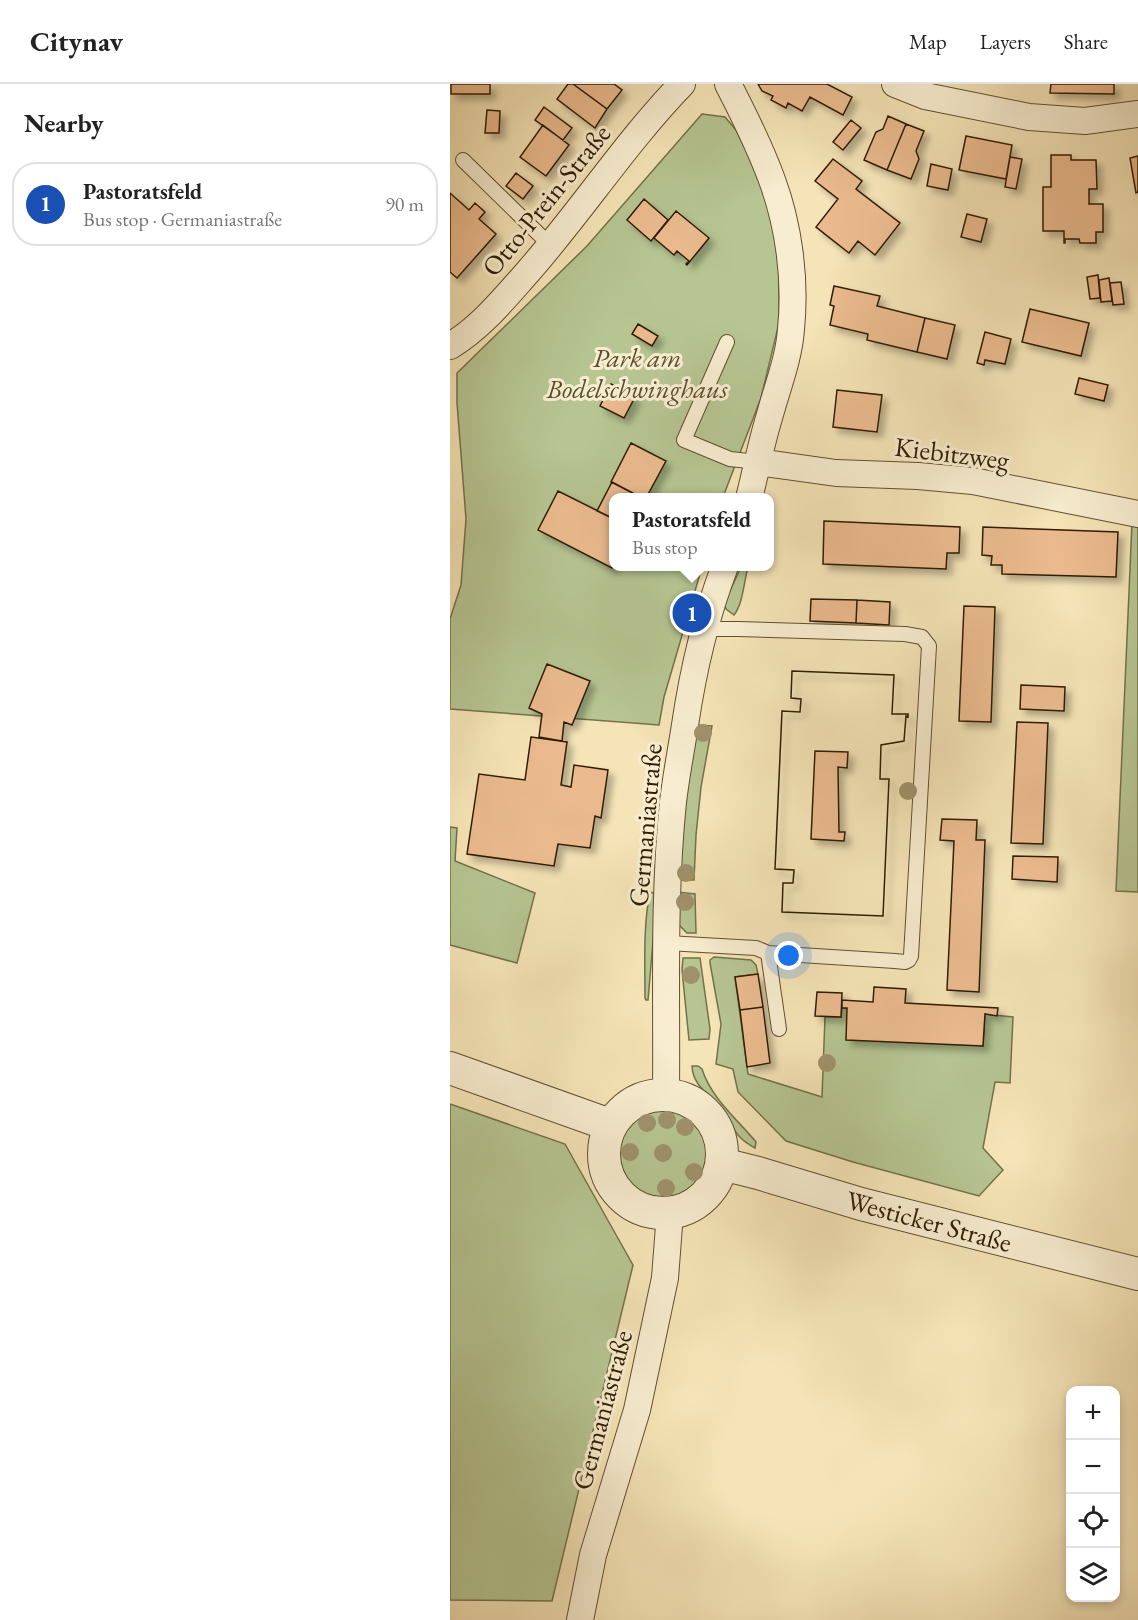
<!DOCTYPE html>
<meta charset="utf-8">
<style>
body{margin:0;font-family:"EB Garamond",serif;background:#f6f6f6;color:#222}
.controls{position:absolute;right:18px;bottom:18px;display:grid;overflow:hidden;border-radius:12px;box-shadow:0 3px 9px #0003}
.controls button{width:54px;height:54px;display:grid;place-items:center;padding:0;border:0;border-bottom:2px solid #e0e0e0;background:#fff;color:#222;font:30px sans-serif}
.you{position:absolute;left:339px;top:872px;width:21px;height:21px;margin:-15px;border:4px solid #fff;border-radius:50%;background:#1a73e8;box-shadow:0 0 0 9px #1a73e833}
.badge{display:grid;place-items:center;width:39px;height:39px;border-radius:50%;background:#0b8043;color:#fff;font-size:20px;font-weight:700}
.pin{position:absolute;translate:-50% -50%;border:3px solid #fff;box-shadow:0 2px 6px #0006}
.popup{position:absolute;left:159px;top:409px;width:165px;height:78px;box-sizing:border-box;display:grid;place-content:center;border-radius:12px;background:#fff;filter:drop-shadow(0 2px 4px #0005);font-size:20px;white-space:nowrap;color:#767676}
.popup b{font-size:22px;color:#222}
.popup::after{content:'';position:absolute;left:50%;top:100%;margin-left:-12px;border:12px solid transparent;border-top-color:#fff}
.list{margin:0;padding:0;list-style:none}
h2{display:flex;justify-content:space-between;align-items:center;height:78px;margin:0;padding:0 24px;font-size:26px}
h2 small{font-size:20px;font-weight:400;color:#767676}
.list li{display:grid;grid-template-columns:39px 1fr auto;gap:18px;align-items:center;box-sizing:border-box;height:84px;margin:0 12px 12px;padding:0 12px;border:2px solid #e0e0e0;border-radius:24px}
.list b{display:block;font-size:22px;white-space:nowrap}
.list p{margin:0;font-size:20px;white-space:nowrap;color:#767676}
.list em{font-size:20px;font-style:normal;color:#767676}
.icon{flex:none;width:33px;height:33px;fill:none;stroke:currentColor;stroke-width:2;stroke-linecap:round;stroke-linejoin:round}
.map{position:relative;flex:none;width:688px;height:1536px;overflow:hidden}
header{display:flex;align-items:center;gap:36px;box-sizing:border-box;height:84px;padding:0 30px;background:#fff;border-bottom:2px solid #e0e0e0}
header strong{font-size:28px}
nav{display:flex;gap:33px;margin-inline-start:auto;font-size:21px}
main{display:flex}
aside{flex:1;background:#fff}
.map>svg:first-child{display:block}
</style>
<header>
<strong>Citynav</strong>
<nav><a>Map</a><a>Layers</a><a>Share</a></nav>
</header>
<main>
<aside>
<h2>Nearby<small></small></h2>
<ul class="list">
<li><span class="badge" style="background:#1a4fb4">1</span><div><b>Pastoratsfeld</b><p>Bus stop · Germaniastraße</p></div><em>90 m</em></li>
</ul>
</aside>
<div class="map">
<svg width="688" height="1536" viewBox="0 0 688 1536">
<defs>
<filter id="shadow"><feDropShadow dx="5.5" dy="5.5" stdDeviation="3" flood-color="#0004"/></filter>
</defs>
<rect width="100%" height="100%" fill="#f5e4b7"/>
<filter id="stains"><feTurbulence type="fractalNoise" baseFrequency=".00333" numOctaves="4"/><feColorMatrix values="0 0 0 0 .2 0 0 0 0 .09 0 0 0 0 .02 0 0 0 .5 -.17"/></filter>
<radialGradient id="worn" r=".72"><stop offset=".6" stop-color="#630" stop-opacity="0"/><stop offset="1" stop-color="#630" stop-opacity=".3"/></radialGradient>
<!-- green -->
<path fill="#b6c592" stroke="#74714a" stroke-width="1.5" d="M252,30L275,33L286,46L303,80L313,105L329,160V239L311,314L273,413L164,414V482L252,483L214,613L209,641L0,625V535L11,501L16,435L7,319V289L137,162Z
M682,439L688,440V808L666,807Z
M291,483H298C294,497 293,520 284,531L276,525L274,520Z
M247,641L262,642L251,703L246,751L244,796H228L235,718Z
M0,743L7,744L5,777L85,809L67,879L0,861Z
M200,808L207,810L198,916H196L195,914C195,879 193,842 200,808Z
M227,808L245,810L246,849H237L228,840Z
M264,873L301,876L306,881L308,890L285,893L298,990L372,1013L375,933H391L392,924H397L533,962L535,930L563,933L560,999L545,998L533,1064L553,1086L529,1112L403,1078L336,1057L288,1008L283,985L266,980L271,940L260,879V876Z
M233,874H250L260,945L259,955L239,956L232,886Z
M242,982H248L252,985C261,1014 287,1035 306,1058L305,1064C282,1052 285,1042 271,1024C260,1010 243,1003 242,982Z
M0,1020L115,1060L183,1181L102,1517L0,1516Z
M168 1070a47 47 0 1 1 94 0a47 47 0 1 1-94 0Z"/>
<!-- building -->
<path fill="#eaba8e" stroke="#311d01" stroke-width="1.5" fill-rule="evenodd" filter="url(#shadow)" d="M1,0H40V10H1Z
M118,0H123L157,25L145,44L107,15Z
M123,0H164L172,6L157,25Z
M308,0H377L402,13L393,31L360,13L352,27L338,19L336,24L321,16L323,12L312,7Z
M601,0H664V10L600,9Z
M94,23L122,44L113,56L85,36Z
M37,26L50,27L49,49H35Z
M438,32L456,40L437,86L414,76L426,48L433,45Z
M401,36L411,44L393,66L383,58Z
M456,40L474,47L466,67L469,75L461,95L437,86Z
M93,41L119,61L96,92L70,73Z
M516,52L562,61L556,95L509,86Z
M601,71H621V76H646L647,105H639V120H653V148H646V159H630L629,155H615V159H614V147H593V103H601Z
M688,72V108L686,109L680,74Z
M560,73L572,75L566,105L555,103Z
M383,75L412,97L406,105L450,139L425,171L408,157L399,169L366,143L388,115L365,97Z
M481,80L502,85L498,106L477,102Z
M66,89L83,102L73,115L56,102Z
M0,109L19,126L25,119L35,128L29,135L46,150L7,194L0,188Z
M194,115L218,136L201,157L177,136Z
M226,127L259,154L237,181L236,180L239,177L227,167L224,171L204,154Z
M517,130L537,135L531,158L511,153Z
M648,191L650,214L640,215L637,193Z
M659,194L662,217L651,218L649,196Z
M671,198L674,220L663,221L660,199Z
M384,202L430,212L427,222L475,234L467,268L417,256L418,250L380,241L384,222L380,221Z
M580,225L639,239L631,272L572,258Z
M475,234L505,241L497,275L467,268Z
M188,240L208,252L202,262L182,250Z
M535,248L561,255L555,280L535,276L534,281L527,279Z
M629,294L658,301L654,317L625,310Z
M161,300L185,313L174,334L150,322Z
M387,306L432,311L427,348L383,343Z
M181,359L216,377L196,414H192L161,398Z
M162,398L192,414H164V435L147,427Z
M108,407L164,435V481L162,484L88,446Z
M374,437L510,443L509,469H497L496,485L373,480Z
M533,443L668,448L666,493L552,490V481H541L542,472L532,471Z
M361,515L407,516L406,539L360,537Z
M407,516L440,518L439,541L406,539Z
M514,522L545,523L541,638L509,637Z
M97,580L140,597L122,641L114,638L112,657L89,653L92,630L79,624Z
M342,587L444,591L442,630H458V633L456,632L454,657L431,661L430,695H439L433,832L332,828L333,799H343L344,786L325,785L332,627L350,628L351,615L341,614ZM365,667L398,668L397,684L388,683L389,748H395L394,757L361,755Z
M342,587L444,591L442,630H458V633L456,632L454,657L431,661L430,695H439L433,832L332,828L333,799H343L344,786L325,785L332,627L350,628L351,615L341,614Z
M571,601L615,603L614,627L570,625Z
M567,638L598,639L593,760L561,759Z
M81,653L117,658L111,701L121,703L124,681L158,686L151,734L145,732L140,764L108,760L104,782L17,770L29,690L75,696Z
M492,735L527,736L526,756H535L529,908L497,906L504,757L490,756Z
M563,772L608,773L607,798L562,795Z
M308,890L313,923L290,926L285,893Z
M424,903L456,905L455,919L548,924L547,932L535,930L533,962L396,956L397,924H392V916L423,918Z
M367,908L392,909L391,933L365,932Z
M313,923L320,979L297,983L290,926Z"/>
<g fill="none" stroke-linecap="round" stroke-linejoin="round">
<!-- service casing -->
<g stroke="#624f2e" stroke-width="16">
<path id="service" d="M13,76L100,161
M277,258L234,356L280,375L308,378
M217,859L306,864L318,869L445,877L455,878L459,876L461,872L479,562L472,553L455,550L288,545H254
M318,869L329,945"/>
</g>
<!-- minor casing -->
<g stroke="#624f2e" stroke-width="28">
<path id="minor" d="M278,0C294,31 310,63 322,96C339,142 346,196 341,245C339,275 327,304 319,334C311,360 306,387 299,414
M445,0L475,12L579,33L635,37L688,30
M0,262C30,244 53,216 76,190C130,129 175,59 232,0
M308,378L386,389L468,392L523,397L688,430
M216,1010C217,913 213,815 223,718C226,692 231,667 235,641C243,587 255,534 275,482
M130,1536L143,1471L187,1326L215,1194L220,1129"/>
</g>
<!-- tertiary casing -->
<g stroke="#624f2e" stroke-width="34">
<path id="tertiary" d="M0,984L160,1041
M154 1070a59 59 0 1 1 118 0a59 59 0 1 1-118 0Z
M272,1080L308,1089L411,1120L688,1190"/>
</g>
<!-- service -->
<use href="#service" stroke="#f8edd0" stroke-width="14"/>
<!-- minor -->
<use href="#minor" stroke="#f8edd0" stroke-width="26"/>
<!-- tertiary -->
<use href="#tertiary" stroke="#f8edd0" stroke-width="32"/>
</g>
<!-- trees -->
<g fill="#9f926b">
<circle cx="253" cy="649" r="9"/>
<circle cx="458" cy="707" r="9"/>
<circle cx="236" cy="789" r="9"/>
<circle cx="235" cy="818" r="9"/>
<circle cx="241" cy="891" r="9"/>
<circle cx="377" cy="979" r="9"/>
<circle cx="217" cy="1036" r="9"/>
<circle cx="197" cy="1039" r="9"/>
<circle cx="235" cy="1043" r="9"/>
<circle cx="180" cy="1068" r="9"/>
<circle cx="213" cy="1069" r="9"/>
<circle cx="244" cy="1088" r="9"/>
<circle cx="216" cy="1104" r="9"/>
</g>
<g text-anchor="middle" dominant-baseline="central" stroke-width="6" stroke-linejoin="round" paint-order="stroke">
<!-- street labels -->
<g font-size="27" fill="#311d01" stroke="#f8edd0">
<text transform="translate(96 116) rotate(-51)">Otto-Prein-Straße</text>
<text transform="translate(502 369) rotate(7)">Kiebitzweg</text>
<text transform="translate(195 741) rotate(-85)">Germaniastraße</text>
<text transform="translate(479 1137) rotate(15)">Westicker Straße</text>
<text transform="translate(152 1326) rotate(-75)">Germaniastraße</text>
</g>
<!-- park labels -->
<g font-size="27" font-style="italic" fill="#594f2c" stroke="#f8edd0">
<text x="187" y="273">Park am<tspan x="187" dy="31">Bodelschwinghaus</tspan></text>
</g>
</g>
<rect width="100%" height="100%" filter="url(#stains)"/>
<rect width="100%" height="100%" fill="url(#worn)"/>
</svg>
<div class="controls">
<button>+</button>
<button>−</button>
<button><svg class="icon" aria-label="locate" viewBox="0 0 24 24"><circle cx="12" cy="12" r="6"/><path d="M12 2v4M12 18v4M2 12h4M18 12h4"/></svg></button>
<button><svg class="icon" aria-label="layers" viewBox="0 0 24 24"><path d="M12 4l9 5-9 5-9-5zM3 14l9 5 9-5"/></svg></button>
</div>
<div class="you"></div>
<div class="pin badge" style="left:242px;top:529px;background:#1a4fb4">1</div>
<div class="popup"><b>Pastoratsfeld</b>Bus stop</div>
</div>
</main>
